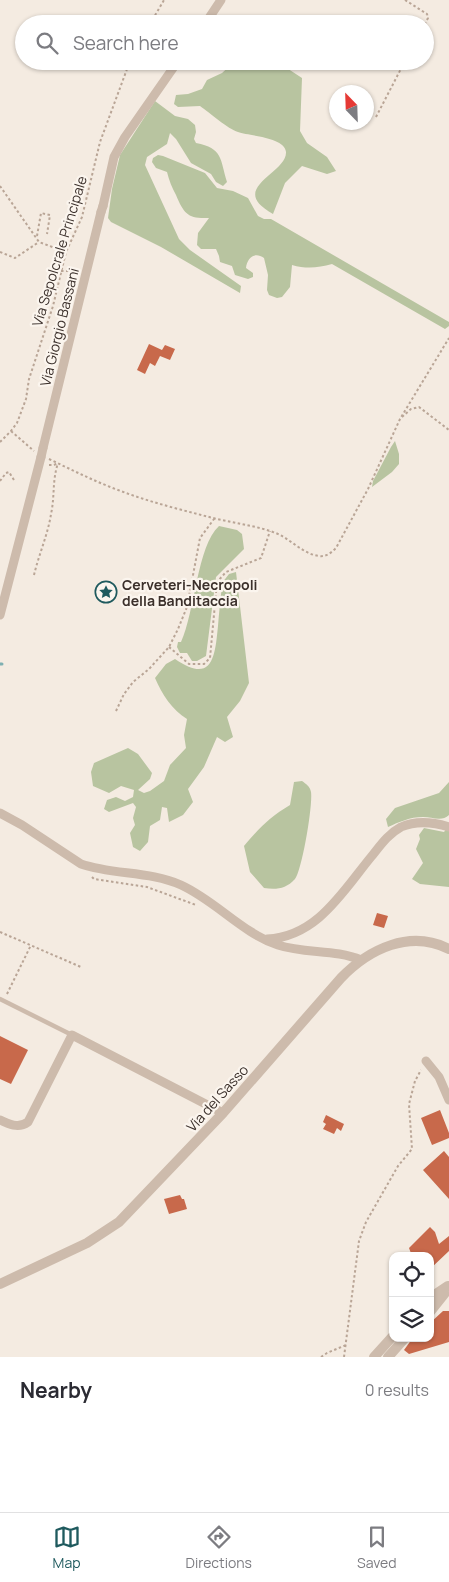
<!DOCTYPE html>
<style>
body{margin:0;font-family:Manrope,sans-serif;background:#f2f2f3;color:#2b2b33}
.controls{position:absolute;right:15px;bottom:15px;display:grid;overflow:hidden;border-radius:10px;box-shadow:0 1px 4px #0004}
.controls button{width:45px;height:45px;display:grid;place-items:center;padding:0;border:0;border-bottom:1px solid #e1e1e2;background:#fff;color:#2b2b33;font:25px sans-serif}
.compass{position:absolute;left:329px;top:85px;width:45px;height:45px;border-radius:50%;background:#fff;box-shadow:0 1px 4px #0004;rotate:337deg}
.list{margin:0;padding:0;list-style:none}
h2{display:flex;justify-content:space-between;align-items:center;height:65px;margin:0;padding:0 20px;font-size:21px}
h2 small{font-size:16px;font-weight:400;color:#7c7c81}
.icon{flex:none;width:28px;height:28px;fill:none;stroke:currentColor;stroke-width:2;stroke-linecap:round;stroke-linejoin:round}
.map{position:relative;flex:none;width:449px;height:1357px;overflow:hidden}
.search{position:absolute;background:#fff;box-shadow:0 1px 4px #0004;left:15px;right:15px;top:15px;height:55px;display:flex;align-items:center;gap:12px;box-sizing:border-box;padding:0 18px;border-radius:28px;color:#7c7c81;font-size:19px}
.sheet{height:155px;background:#fff}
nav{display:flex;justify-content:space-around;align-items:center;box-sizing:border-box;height:70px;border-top:1px solid #e1e1e2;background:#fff;font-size:14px;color:#7c7c81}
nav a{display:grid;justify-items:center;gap:2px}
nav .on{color:#1f5a5e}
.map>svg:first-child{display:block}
</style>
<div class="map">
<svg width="449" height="1357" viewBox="0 0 449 1357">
<rect width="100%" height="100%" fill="#f4ebe1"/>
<!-- green -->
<path fill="#b8c4a0" d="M235,61L252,65L276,61L302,78L300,131L307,143L327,157L336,171L327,174L302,166L285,183L273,214C226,188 287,174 286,152C285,137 249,136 238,132C228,129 210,113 200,106L178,107L174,104L176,95L188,94L202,89L207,80L222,73Z
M155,101L175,116L188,119L195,125L196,132L194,139L196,143C223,148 220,159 227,182L223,186L216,182L211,174L191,163L176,139L170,133L167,144L147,157L145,165L179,239L190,250L241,286L240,293L161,247L111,222L108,218L112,189L120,155Z
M158,155L163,156L205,173L217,188L233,191L248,198L258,216L264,219H271L449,322V326L445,329L332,264C318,268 306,269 292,265L290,287L282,297L277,298L269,295L267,290L268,275L264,258C254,251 247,259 246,268L253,273V277L248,279L235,275L232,266L220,262L219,256L216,249H201L197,245L198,233L209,218C188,219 184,214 176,195C172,188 169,180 167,172L156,168L152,162L153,158Z
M395,441L399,454V464L392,472L372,487L373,481L391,447Z
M219,526L237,530L242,534L244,549L216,577L206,656L197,661H192L187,653H180L177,647L178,642H181C195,612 197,546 219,526Z
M236,572L249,683L240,701L227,717L233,737L225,742L217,737L204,767L188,789L193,802L183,815L169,822L167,808L162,807L160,820L150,826L148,842L140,851L133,847L130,833L135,825L133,818L136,807L133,803L109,812L104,809L107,800L116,797L125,801L133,797L134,790L121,786L109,793L93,786L91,772L94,763L128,748L138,754L152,773L150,779L138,790L144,793L150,791L164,781L170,765L186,748L184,735L187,719C172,710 162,694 155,678L166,664L175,659C213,685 215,656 218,626C219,611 221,597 222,583L229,574Z
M302,781C306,784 310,786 311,792C313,805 302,870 295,879C286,889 276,890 264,888L250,872L244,846C259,828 270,817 290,805L294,782Z
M449,782V815C442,822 432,817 423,817C410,817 399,822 388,827L386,819L395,808L439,793Z
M449,825V887L420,884L412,879L423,863L416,849L420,839L419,835L424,828L444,832Z"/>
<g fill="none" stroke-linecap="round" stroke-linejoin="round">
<!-- stream -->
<path stroke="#7fb0b2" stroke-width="3" d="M0,664H2"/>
</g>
<!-- building -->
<path fill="#c8694b" d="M149,344L162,350L165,345L175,349L170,360L160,356L155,366L150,363L145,374L137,370Z
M377,913L388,916L384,928L373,925Z
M0,1036L28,1050L11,1084L0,1079Z
M440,1110L449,1133V1138L432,1145L421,1118Z
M326,1115L344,1124L341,1131L337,1128L334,1134L323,1129L326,1124L323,1122Z
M444,1151L449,1157V1199L423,1170Z
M180,1195L182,1199H184L187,1209L169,1214L164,1199Z
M430,1227L435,1232L439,1244L449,1236V1251L430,1269V1256H412L409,1248Z
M443,1311H449V1342L409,1354L404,1350L412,1339L430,1338V1323Z"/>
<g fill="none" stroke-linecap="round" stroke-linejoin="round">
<!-- path -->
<path stroke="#b9a596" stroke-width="2" stroke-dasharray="2.5 2.5" stroke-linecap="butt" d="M405,0L427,14L428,18L425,24
M153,19L157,24
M150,24L164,0
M376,117L405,61
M0,186L39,242L66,252
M37,236L41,213L50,215L47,234
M0,252L15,258L39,242
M61,271H74L78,272
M402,417L411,409L419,407L449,430
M11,431L34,451
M0,442L11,431L17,423L26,399L29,379L53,306L66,252L82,217L100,142L130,61
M49,459C72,470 94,481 118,490C149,502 182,510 213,518C233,523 253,525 273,532C289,537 302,554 319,556C326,557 331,553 336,548L368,489L400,419L449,338
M49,465H54L58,463
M0,481L6,473L9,472L14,480
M34,575C39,554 48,534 51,514C55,496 52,481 58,463
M169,647L189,664H204L210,658L217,582L226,572L261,558L270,531
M116,711L124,694L133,682L149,669L169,647L178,629L187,607L200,538L214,519
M92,877L94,879L147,887L196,905
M0,932L81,967
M7,994L31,945
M321,1357L327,1353L346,1345
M344,1357L359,1241L366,1222L398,1166L412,1149L409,1104L415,1081L421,1070"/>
<!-- service -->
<path stroke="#cdbbac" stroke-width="4.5" d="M0,999L72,1035"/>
<!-- minor -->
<path stroke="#cdbbac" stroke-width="9" d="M205,24L221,0
M103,206L114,157L125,137L178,61
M43,448L101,212
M0,615L41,457
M0,813L22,825L81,864C113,875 150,871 181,885C216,901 242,933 278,945C305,954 335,949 361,960
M267,939C317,937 343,891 371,857C380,846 388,834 401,827C417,820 433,822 449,827
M426,1061L439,1077L449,1100
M0,1120C10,1124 18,1129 28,1122L72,1035L223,1113"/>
<!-- tertiary -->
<path stroke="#cdbbac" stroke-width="10" d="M0,1284L87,1243L119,1222L223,1113L341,978C369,949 410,929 449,949
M430,1298L448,1286
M430,1312L449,1288
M374,1357L393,1336
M388,1357L405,1338"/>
<!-- minor-bridge -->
<path stroke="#cdbbac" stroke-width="9" d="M101,212L103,206
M41,457L43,448"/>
</g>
<!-- icons -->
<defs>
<g id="sight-ring" transform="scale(1.125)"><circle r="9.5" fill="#fbf5ee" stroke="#1f5a5e" stroke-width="1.5"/><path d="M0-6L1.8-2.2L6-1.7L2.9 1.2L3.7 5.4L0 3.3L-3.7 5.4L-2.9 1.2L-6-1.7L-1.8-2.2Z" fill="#1f5a5e"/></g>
</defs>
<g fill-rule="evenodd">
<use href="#sight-ring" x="106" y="592"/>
</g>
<g text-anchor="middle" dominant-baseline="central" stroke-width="4.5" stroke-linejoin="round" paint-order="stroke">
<!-- street labels -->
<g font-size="14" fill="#3b302b" stroke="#fbf5ee">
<text transform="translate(59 251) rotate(-73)">Via Sepolcrale Principale</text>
<text transform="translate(59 327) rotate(-76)">Via Giorgio Bassani</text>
<text transform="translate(217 1098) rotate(-48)">Via del Sasso</text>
</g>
<!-- poi labels -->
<g font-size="14" font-weight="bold" fill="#3b302b" stroke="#fbf5ee" text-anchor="start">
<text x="122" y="584">Cerveteri-Necropoli<tspan x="122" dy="16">della Banditaccia</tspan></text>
</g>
</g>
</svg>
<div class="controls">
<button><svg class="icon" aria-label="locate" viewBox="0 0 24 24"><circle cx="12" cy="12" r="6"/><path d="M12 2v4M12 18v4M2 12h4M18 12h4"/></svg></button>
<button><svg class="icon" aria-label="layers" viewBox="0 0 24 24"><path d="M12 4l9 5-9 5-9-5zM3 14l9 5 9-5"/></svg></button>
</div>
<svg class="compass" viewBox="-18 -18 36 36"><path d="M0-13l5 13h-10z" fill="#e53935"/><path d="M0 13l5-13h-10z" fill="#7c7c81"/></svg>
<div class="search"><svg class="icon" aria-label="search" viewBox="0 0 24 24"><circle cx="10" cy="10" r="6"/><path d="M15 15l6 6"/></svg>Search here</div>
</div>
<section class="sheet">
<h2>Nearby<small>0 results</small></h2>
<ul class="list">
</ul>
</section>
<nav>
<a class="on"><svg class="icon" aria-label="map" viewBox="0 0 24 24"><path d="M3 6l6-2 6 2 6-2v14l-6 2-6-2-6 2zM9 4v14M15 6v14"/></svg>Map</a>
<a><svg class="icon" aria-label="directions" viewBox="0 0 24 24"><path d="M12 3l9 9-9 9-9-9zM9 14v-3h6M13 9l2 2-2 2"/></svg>Directions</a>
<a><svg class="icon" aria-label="saved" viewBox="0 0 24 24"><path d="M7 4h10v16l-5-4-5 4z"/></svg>Saved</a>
</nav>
